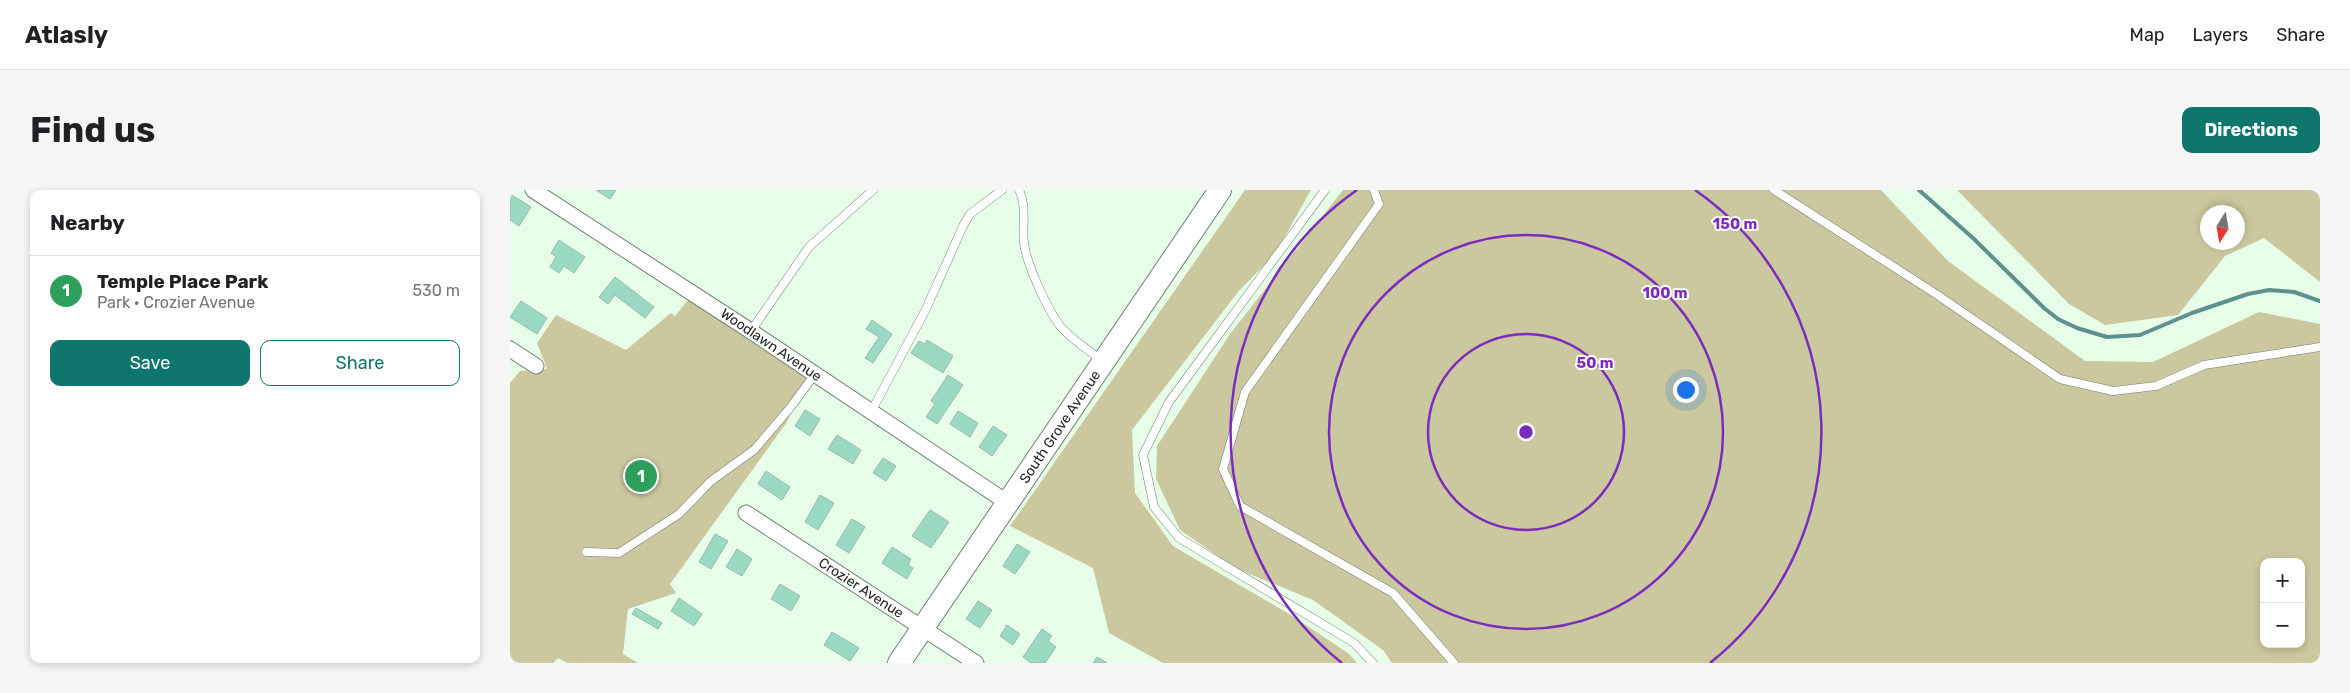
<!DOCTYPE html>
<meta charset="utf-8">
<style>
body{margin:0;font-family:Rubik,sans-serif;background:#f6f6f6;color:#202124}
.controls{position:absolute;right:15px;bottom:15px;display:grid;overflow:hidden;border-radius:10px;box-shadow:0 2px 8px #0003}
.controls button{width:45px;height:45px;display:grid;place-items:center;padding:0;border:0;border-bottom:1px solid #e0e0e0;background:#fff;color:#202124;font:25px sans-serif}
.compass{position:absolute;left:1690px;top:15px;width:45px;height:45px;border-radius:50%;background:#fff;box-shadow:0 2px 8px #0003;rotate:191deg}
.you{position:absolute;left:1175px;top:199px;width:18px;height:18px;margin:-12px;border:4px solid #fff;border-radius:50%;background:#1a73e8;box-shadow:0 0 0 8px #1a73e833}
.badge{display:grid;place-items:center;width:32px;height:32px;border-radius:50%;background:#0f766e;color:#fff;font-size:16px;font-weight:700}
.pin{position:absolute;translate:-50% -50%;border:2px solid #fff;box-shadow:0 1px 5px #0006}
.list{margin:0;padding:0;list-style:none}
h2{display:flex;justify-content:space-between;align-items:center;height:65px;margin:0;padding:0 20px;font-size:21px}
h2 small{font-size:16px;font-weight:400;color:#757577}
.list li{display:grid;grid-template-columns:32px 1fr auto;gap:15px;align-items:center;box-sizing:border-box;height:70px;padding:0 20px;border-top:1px solid #e0e0e0}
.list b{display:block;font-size:19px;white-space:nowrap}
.list p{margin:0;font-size:16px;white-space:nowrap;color:#757577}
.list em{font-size:16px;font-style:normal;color:#757577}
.actions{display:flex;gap:10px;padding:15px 20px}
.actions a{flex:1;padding:11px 0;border:1px solid #0f766e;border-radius:10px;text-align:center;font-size:18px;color:#0f766e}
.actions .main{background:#0f766e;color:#fff}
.map{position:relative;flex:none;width:1810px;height:473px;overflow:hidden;border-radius:10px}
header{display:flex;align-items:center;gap:30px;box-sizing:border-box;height:70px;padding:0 25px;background:#fff;border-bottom:1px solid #e0e0e0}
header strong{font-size:24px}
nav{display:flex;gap:28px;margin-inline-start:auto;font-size:18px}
.intro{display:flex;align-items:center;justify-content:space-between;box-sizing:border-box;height:120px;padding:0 30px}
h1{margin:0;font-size:35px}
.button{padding:12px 22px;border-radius:10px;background:#0f766e;color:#fff;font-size:18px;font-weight:700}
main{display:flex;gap:30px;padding:0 30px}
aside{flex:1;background:#fff;border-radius:10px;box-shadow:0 2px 8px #0003}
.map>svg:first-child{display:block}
</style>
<header>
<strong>Atlasly</strong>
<nav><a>Map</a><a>Layers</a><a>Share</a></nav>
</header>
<div class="intro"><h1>Find us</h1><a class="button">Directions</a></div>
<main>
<aside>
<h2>Nearby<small></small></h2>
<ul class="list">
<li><span class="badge" style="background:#2e9e5b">1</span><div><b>Temple Place Park</b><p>Park · Crozier Avenue</p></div><em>530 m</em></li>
</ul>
<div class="actions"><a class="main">Save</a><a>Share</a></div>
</aside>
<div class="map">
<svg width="1810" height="473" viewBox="0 0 1810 473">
<rect width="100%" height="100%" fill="#e7fee8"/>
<!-- green -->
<path fill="#cbc79e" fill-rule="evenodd" d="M735,0H801L765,64L728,102L622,240L625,303L663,356L779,424L838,463L847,473H653L599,443L583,378L500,336Z
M833,0H1371L1438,71L1575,171L1643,172L1749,122L1810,134V473H882L873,460L803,410L725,378L670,340L646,289L647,256L720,144ZM1754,372H1791V454H1754Z
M1447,0H1810V92L1754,48L1715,66L1668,125L1595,135L1559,114ZM1698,22H1728V52H1698Z
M178,110L296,188L277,232L160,394L166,403L118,419L113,464L128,473H57L48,468L43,473H0V193L10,181L37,179L27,153L46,125L116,160L161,123L165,126Z"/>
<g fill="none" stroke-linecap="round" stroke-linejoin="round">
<!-- stream -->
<path stroke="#5d918d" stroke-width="4" d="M1409,0L1464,49L1534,118L1548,129L1567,138L1597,147L1630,145L1682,123L1738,104L1759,100L1784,102L1810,111"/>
</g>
<!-- building -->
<path fill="#9ad9c2" stroke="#9ab9ad" d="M86,0H106L100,9Z
M0,4L21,17L9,36L0,30Z
M49,50L75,67L64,83L54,76L49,83L40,77L46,67L41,63Z
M105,87L144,117L135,128L105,105L98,114L89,107Z
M11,111L37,128L27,144L0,127Z
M362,130L382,144L363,173L355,168L369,147L356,139Z
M417,150L443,166L433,183L401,163L409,151L415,154Z
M438,185L453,195L427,234L416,227L425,214L421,211Z
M295,220L310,229L300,246L285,236Z
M448,221L468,233L460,247L440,234Z
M483,236L497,245L482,266L469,257Z
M327,245L351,260L343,274L318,259Z
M373,268L386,276L376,291L363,283Z
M256,281L280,297L272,310L248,294Z
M310,305L324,313L308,340L295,332Z
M420,320L439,332L421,358L402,346Z
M342,329L355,337L339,363L326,355Z
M205,344L218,351L201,379L189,372Z
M507,354L520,362L505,384L493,376Z
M382,357L401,369L398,375L403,378L397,389L372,373Z
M227,359L242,369L232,386L216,377Z
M270,394L290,406L281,421L261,409Z
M169,408L192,424L184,436L161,421Z
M468,411L482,420L470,438L456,429Z
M126,418L152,433L148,439L122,424Z
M497,435L510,444L503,455L490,446Z
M532,439L542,446L538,451L546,457L535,473H521L513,467Z
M322,442L349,458L340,471L314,455Z
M587,467L597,473H583Z"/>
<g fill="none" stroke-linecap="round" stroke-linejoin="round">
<!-- service casing -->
<g stroke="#6e8270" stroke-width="9">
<path id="service" d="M509,0C517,15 512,36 514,53C516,73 538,121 551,137C562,150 579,160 592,171
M815,0L659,212L633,265L644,317L669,348L844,453L863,473
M864,0L869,14L735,202L713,279L730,316L883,403L944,473
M1264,0L1426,104L1550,189L1603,201L1646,196L1694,175L1810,157
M241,141L299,57L363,0
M361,222L416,119L453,36L460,24L492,0
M76,362L109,363L169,324L201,291L244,260L280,218L305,184"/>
</g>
<!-- minor casing -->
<g stroke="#6e8270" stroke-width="17">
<path id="minor" d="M23,0L236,138L498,313
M0,159L26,176
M236,323L466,473"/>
</g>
<!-- secondary casing -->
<g stroke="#6e8270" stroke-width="24">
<path id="secondary" d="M389,473L710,0"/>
</g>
<!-- service -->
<use href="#service" stroke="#fff" stroke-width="8"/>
<!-- minor -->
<use href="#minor" stroke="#fff" stroke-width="15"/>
<!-- secondary -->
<use href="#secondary" stroke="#fff" stroke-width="22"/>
</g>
<!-- distance rings -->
<g fill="none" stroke="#7b2cbf" stroke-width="2.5">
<circle cx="1016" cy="242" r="98"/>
<circle cx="1016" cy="242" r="197"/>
<path d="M832 473A295 295 0 0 1 847 0M1185 0A295 295 0 0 1 1200 473"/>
</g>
<g text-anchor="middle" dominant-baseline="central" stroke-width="4" stroke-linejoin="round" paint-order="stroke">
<!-- street labels -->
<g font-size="14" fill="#202921" stroke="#fff">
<text transform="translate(261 155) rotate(34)">Woodlawn Avenue</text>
<text transform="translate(550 237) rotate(-56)">South Grove Avenue</text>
<text transform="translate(351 398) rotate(33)">Crozier Avenue</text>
</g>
</g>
<circle cx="1016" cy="242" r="8" fill="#7b2cbf" stroke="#fff" stroke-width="2.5"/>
<g font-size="15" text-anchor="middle" font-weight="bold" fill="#7b2cbf" stroke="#fff" stroke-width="4" stroke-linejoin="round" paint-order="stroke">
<text x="1225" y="39">150 m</text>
<text x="1155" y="108">100 m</text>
<text x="1085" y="178">50 m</text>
</g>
</svg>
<div class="controls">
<button>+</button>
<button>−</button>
</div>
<svg class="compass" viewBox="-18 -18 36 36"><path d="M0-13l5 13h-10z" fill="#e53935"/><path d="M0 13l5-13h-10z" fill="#757577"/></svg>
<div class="you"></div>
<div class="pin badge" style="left:131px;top:286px;background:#2e9e5b">1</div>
</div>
</main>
